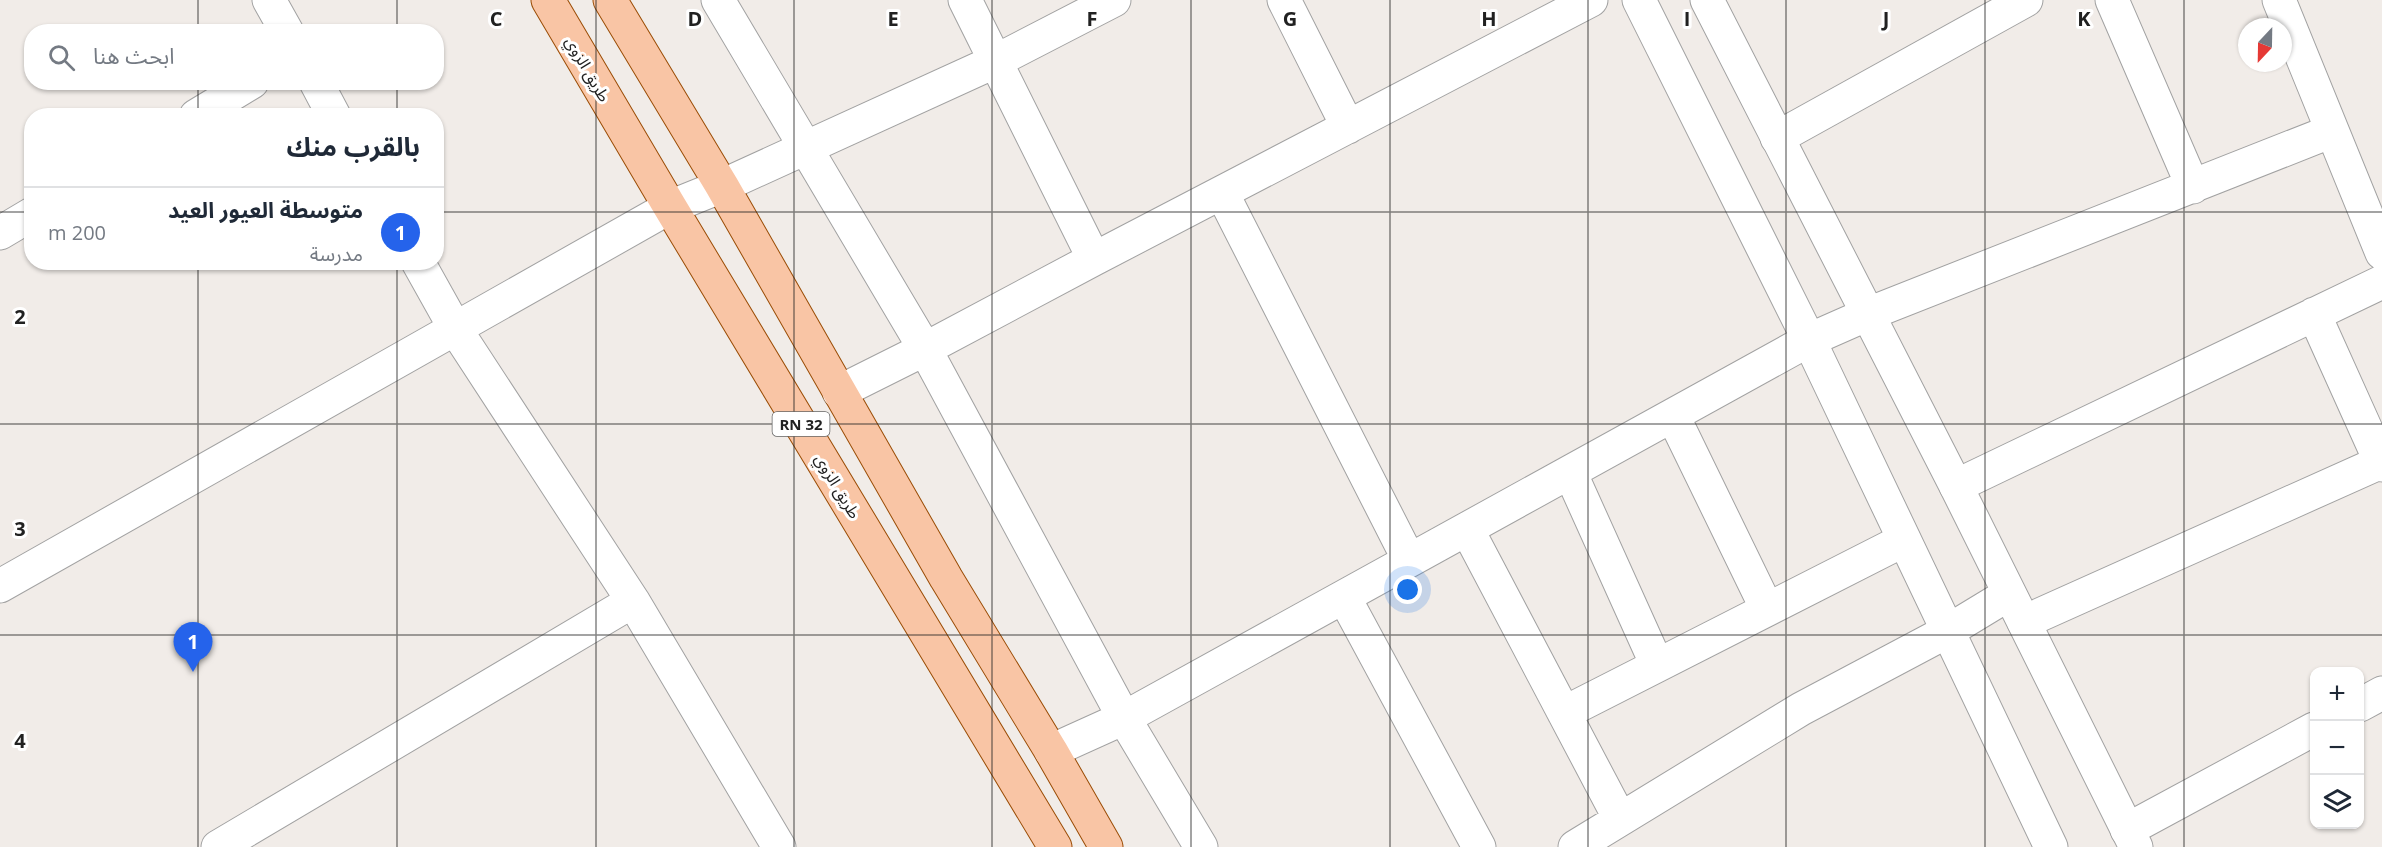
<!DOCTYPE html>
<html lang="ar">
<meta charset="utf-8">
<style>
body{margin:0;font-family:"Open Sans","Noto Sans Arabic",sans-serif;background:#f6f6f7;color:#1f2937;direction:rtl}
.controls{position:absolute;right:18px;bottom:18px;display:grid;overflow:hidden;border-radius:12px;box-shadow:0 2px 4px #0004}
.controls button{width:54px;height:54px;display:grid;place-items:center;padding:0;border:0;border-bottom:2px solid #e0e1e3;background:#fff;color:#1f2937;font:30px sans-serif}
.compass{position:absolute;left:2238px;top:18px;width:54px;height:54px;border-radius:50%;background:#fff;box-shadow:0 2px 4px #0004;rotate:202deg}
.you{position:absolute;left:1408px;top:590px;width:21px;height:21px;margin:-15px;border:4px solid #fff;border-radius:50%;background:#1a73e8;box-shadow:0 0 0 9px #1a73e833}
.badge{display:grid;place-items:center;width:39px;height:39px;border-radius:50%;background:#2563eb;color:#fff;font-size:20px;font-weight:700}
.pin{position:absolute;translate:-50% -50px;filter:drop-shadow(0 2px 3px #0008)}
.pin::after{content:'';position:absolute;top:32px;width:21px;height:18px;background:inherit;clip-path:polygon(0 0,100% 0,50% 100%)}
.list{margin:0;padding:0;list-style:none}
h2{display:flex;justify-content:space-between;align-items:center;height:78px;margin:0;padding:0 24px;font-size:26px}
h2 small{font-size:20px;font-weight:400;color:#747a83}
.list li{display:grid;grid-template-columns:39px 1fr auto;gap:18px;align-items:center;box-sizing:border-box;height:84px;padding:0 24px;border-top:2px solid #e0e1e3}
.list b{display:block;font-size:22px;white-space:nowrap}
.list p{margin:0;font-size:20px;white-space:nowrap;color:#747a83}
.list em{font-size:20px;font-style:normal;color:#747a83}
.icon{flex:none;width:33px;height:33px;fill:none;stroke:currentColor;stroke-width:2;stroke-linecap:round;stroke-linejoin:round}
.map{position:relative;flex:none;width:2382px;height:847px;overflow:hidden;direction:ltr}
.search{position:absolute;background:#fff;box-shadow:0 2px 4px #0004;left:24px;top:24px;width:420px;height:66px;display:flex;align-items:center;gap:15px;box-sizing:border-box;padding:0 21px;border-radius:24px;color:#747a83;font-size:22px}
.panel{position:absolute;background:#fff;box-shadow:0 2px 4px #0004;left:24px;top:108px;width:420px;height:162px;border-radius:24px;direction:rtl}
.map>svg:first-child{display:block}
</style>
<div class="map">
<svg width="2382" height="847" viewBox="0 0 2382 847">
<rect width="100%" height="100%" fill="#f1ece8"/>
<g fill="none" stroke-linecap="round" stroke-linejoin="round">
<!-- minor casing -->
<g stroke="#a2a2a2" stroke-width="35">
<path id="minor" d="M269,0L287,32
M718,0L925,349L1124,718L1201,847
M965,0L1094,259
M1284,0L1348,127
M2112,0L2193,187
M2279,0L2382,253
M316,82L334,116
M196,116L252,82
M1777,138L2026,0
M1222,193L1409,560
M0,233L32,214
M418,262L456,330L633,601L779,847
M2314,314L2382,465
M839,392L925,349L1094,259L1591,0
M1673,416L1767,609
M1570,472L1657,665
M1956,486L2382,282
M1467,529L1620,819
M0,586L670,207L722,186L996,61L1114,0
M1344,597L1479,847
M2024,622L2381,462
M2360,705L2382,693
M1564,713L1904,540
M1051,751L1124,718L1809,340L1868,314L2332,131
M2127,830L2314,729
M218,847L633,601
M1575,847L1801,709L1948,631L2009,594"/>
</g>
<!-- tertiary casing -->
<g stroke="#a2a2a2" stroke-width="35">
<path id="tertiary" d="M1639,0L1809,340L2051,847
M1707,0L1956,486L2136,847"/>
</g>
<!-- primary casing -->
<g stroke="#9a4c05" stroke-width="35">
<path id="primary" d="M548,0L670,207L1055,847
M610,0L722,186L946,578L1051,751L1106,847"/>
</g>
<!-- minor -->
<use href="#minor" stroke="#fff" stroke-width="33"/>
<!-- tertiary -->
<use href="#tertiary" stroke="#fff" stroke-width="33"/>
<!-- primary -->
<use href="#primary" stroke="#f9c5a5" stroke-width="33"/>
</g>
<!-- grid -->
<path fill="none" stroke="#212121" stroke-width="1.5" stroke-opacity="0.55" d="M198,0V32M397,0V32M596,0V847M794,0V847M992,0V847M1191,0V847M1390,0V847M1588,0V847M1786,0V847M1985,0V847M2184,0V847M198,82V116M397,82V116M0,212H32M436,212H2382M198,262V847M397,262V847M0,424H2382M0,635H2382"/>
<g text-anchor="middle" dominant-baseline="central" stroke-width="6" stroke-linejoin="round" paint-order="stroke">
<!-- shield labels -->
<rect fill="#fff" stroke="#646464" stroke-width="1.5" x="772.5" y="412" width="57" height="24" rx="4.5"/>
<g font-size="15" font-weight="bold" fill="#212121">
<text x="801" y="424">RN 32</text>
</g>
<!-- street labels -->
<g font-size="16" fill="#212121" stroke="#fff">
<text transform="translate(588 69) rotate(60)">طريق الزوي</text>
<text transform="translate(838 486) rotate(59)">طريق الزوي</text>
</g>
</g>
<g font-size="20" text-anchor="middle" font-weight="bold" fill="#212121" stroke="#fff" stroke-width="6" stroke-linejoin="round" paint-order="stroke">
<text x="496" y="26">C</text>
<text x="695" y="26">D</text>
<text x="893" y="26">E</text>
<text x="1092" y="26">F</text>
<text x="1290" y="26">G</text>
<text x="1489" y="26">H</text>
<text x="1687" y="26">I</text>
<text x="1886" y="26">J</text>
<text x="2084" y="26">K</text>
<text x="20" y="324">2</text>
<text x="20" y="536">3</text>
<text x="20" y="748">4</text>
</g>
</svg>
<div class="controls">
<button>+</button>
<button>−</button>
<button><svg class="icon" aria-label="layers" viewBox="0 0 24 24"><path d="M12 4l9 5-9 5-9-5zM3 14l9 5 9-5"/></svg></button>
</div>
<svg class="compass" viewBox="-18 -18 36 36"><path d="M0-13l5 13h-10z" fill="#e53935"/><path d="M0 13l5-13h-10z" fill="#747a83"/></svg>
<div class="you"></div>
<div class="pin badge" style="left:193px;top:672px">1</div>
<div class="search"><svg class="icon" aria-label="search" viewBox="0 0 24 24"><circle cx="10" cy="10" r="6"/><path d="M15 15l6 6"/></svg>ابحث هنا</div>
<section class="panel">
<h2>بالقرب منك<small></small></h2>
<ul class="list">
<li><span class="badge">1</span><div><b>متوسطة العيور العيد</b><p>مدرسة</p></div><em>200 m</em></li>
</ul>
</section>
</div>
